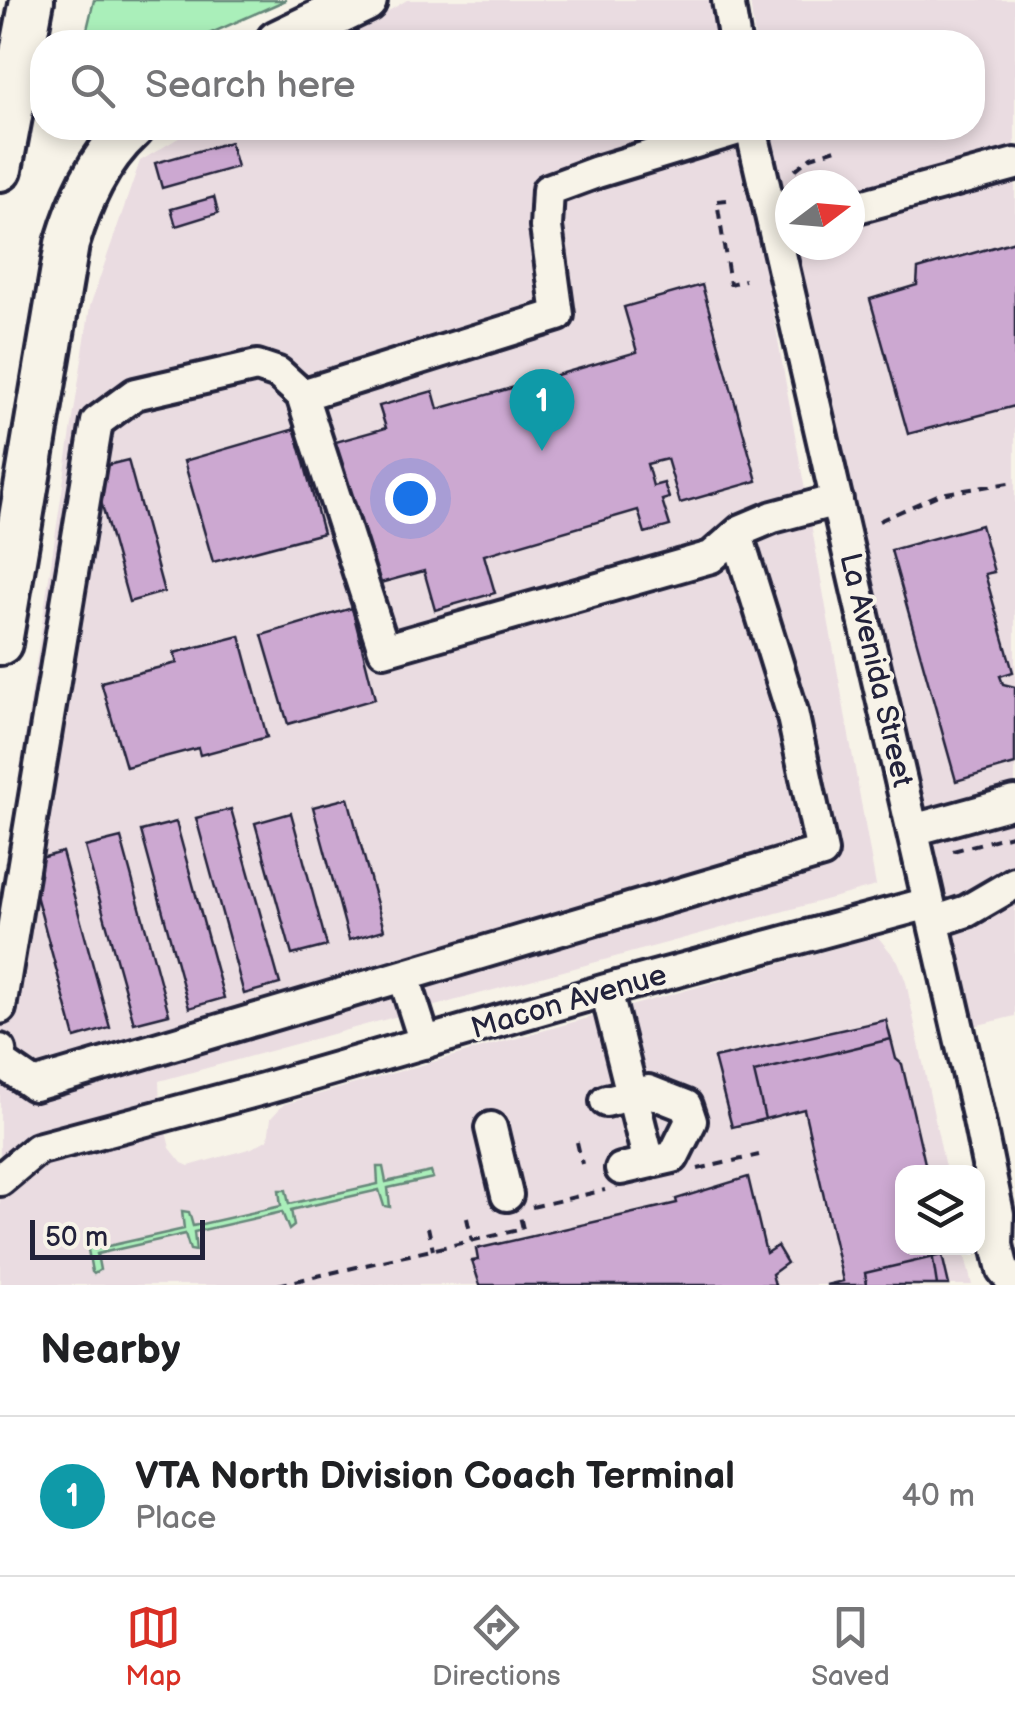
<!DOCTYPE html>
<style>
body{margin:0;font-family:"Balsamiq Sans",sans-serif;background:#f6f6f6;color:#202124}
.controls{position:absolute;right:30px;bottom:30px;display:grid;overflow:hidden;border-radius:20px;box-shadow:0 5px 15px #0003}
.controls button{width:90px;height:90px;display:grid;place-items:center;padding:0;border:0;border-bottom:2px solid #e0e0e0;background:#fff;color:#202124;font:50px sans-serif}
.compass{position:absolute;left:775px;top:170px;width:90px;height:90px;border-radius:50%;background:#fff;box-shadow:0 5px 15px #0003;rotate:74deg}
.scale{position:absolute;left:30px;bottom:25px;width:175px;box-sizing:border-box;padding-left:10px;border:5px solid #22223b;border-top:0;font-size:28px;line-height:35px;white-space:nowrap;color:#22223b;-webkit-text-stroke:8px #f7f3e8;paint-order:stroke}
.you{position:absolute;left:410px;top:498px;width:35px;height:35px;margin:-25px;border:8px solid #fff;border-radius:50%;background:#1a73e8;box-shadow:0 0 0 15px #1a73e833}
.badge{display:grid;place-items:center;width:65px;height:65px;border-radius:50%;background:#d93025;color:#fff;font-size:32px;font-weight:700}
.pin{position:absolute;translate:-50% -82px;filter:drop-shadow(0 2px 5px #0008)}
.pin::after{content:'';position:absolute;top:52px;width:35px;height:30px;background:inherit;clip-path:polygon(0 0,100% 0,50% 100%)}
.list{margin:0;padding:0;list-style:none}
h2{display:flex;justify-content:space-between;align-items:center;height:130px;margin:0;padding:0 40px;font-size:42px}
h2 small{font-size:32px;font-weight:400;color:#757577}
.list li{display:grid;grid-template-columns:65px 1fr auto;gap:30px;align-items:center;box-sizing:border-box;height:160px;padding:0 40px;border-top:2px solid #e0e0e0}
.list b{display:block;font-size:38px;white-space:nowrap}
.list p{margin:0;font-size:32px;white-space:nowrap;color:#757577}
.list em{font-size:32px;font-style:normal;color:#757577}
.icon{flex:none;width:55px;height:55px;fill:none;stroke:currentColor;stroke-width:2;stroke-linecap:round;stroke-linejoin:round}
.map{position:relative;flex:none;width:1015px;height:1285px;overflow:hidden}
.search{position:absolute;background:#fff;box-shadow:0 5px 15px #0003;left:30px;right:30px;top:30px;height:110px;display:flex;align-items:center;gap:25px;box-sizing:border-box;padding:0 35px;border-radius:40px;color:#757577;font-size:38px}
.sheet{height:290px;background:#fff}
nav{display:flex;justify-content:space-around;align-items:center;box-sizing:border-box;height:140px;border-top:2px solid #e0e0e0;background:#fff;font-size:28px;color:#757577}
nav a{display:grid;justify-items:center;gap:5px}
nav .on{color:#d93025}
.map>svg:first-child{display:block}
</style>
<div class="map">
<svg width="1015" height="1285" viewBox="0 0 1015 1285">
<rect width="100%" height="100%" fill="#f7f3e8"/>
<filter id="ink" filterUnits="userSpaceOnUse"><feTurbulence type="fractalNoise" baseFrequency=".01" numOctaves="2"/><feDisplacementMap in="SourceGraphic" scale="20" xChannelSelector="R" yChannelSelector="G"/><feConvolveMatrix kernelMatrix="1 2 1 2 8 2 1 2 1" color-interpolation-filters="sRGB"/></filter>
<g filter="url(#ink)">
<!-- built -->
<path fill="#eadce1" fill-rule="evenodd" d="M407,0H716L724,42H337Z
M750,0H1015V1016L970,1027L802,335L768,128H972V42H755ZM790,185H850V245H790Z
M195,128H740L876,886L159,1081L160,1108L170,1148L182,1163L189,1166L252,1148L268,1139L271,1118L284,1104L877,936L898,961L906,982L946,1172H902V1248H963L972,1285H0V902L90,306L140,161Z"/>
<!-- green -->
<path fill="#aaefba" stroke="#66887a" stroke-width="2.5" d="M94,0H286L191,42H84Z
M377,1167H383L386,1182L431,1172L433,1178L388,1188L390,1207L384,1206L379,1190L291,1210L294,1226L289,1230L282,1212L194,1232L196,1251L190,1250L185,1234L97,1254L100,1270L94,1274L92,1272L85,1233H90L95,1249L184,1229L182,1211L189,1212L193,1226L281,1206L279,1190H286L289,1204L378,1184Z"/>
<!-- building -->
<path fill="#cca8d1" stroke="#22223b" stroke-width="2.5" d="M230,142L237,167L162,188L155,163Z
M214,197L218,213L176,226L171,209Z
M1015,241V406L908,434L870,299L917,285L918,269Z
M702,285L757,481L680,503L667,459L647,464L653,486L664,483L669,498L662,500L670,526L645,533L638,510L484,555L495,593L435,610L424,571L373,585L332,443L386,428L379,406L433,391L438,409L637,352L624,307Z
M295,429L323,533L213,562L184,461Z
M128,460L164,592L129,602L92,469Z
M981,525L994,572L985,574L1013,672L1000,676L1003,684L1015,687V764L956,781L891,550Z
M352,608L375,699L288,724L262,635Z
M240,636L267,737L200,755L198,748L126,767L101,682L177,663L174,653Z
M348,798L384,930L349,940L313,807Z
M231,809L280,984L244,994L196,818Z
M291,813L327,946L292,955L255,823Z
M176,822L224,998L189,1008L141,831Z
M121,838L169,1014L134,1023L85,847Z
M62,852L110,1028L75,1038L27,862Z
M886,1020L891,1039L754,1072L765,1119L732,1127L714,1058Z
M891,1039L896,1059L902,1064L927,1172H902V1248H943L932,1253L937,1285H826L843,1281L804,1109L765,1119L754,1072Z
M748,1177L766,1253L777,1246L787,1263L772,1274L775,1285H480L472,1261L478,1260L476,1249L677,1203L676,1199Z
M942,1255L949,1285H867L865,1273Z"/>
<g fill="none" stroke-linecap="round" stroke-linejoin="round">
<!-- minor casing -->
<g stroke="#22223b" stroke-width="38">
<path id="minor" d="M728,0L735,42
M751,128L979,1120L998,1214L997,1245L1003,1270L1015,1285
M850,209L1015,164
M302,395L558,315L546,227L548,190L597,172L742,128
M913,830L1015,802
M934,922L967,911L1015,883
M404,977L425,1043
M606,990L649,1162
M0,1008L97,422L135,394L257,366L278,373L302,395L384,650L711,557L742,530L773,517L837,500
M0,1050L2,1063L34,1085L822,852L792,712L737,535
M606,1101L648,1091L686,1106L691,1121L673,1157L621,1169
M491,1128L507,1195
M0,1180L37,1149L263,1089L606,990L929,903"/>
</g>
<!-- highway casing -->
<g stroke="#22223b" stroke-width="50">
<path id="highway" d="M278,42L365,0
M0,169L32,0
M0,643L67,244C80,201 98,159 132,128"/>
</g>
<!-- path -->
<path stroke="#22223b" stroke-width="4" stroke-dasharray="10 8" stroke-linecap="butt" d="M795,170L811,157L836,149
M727,200L717,201L730,284L745,280
M879,521L940,494L1015,482
M953,851L1015,834
M577,1142L582,1164
M698,1169L759,1155
M532,1207L605,1190
M467,1218L472,1241
M428,1227L433,1250
M278,1285L523,1229L520,1216"/>
<!-- minor -->
<use href="#minor" stroke="#f7f3e8" stroke-width="30"/>
<!-- highway -->
<use href="#highway" stroke="#f7f3e8" stroke-width="42"/>
</g>
</g>
<g text-anchor="middle" dominant-baseline="central" stroke-width="8" stroke-linejoin="round" paint-order="stroke">
<!-- street labels -->
<g font-size="30" fill="#22223b" stroke="#f7f3e8">
<text transform="translate(876 670) rotate(77)">La Avenida Street</text>
<text transform="translate(569 1002) rotate(-16)">Macon Avenue</text>
</g>
</g>
</svg>
<div class="controls">
<button><svg class="icon" aria-label="layers" viewBox="0 0 24 24"><path d="M12 4l9 5-9 5-9-5zM3 14l9 5 9-5"/></svg></button>
</div>
<svg class="compass" viewBox="-18 -18 36 36"><path d="M0-13l5 13h-10z" fill="#e53935"/><path d="M0 13l5-13h-10z" fill="#757577"/></svg>
<div class="scale">50 m</div>
<div class="you"></div>
<div class="pin badge" style="left:542px;top:451px;background:#0f9aa8">1</div>
<div class="search"><svg class="icon" aria-label="search" viewBox="0 0 24 24"><circle cx="10" cy="10" r="6"/><path d="M15 15l6 6"/></svg>Search here</div>
</div>
<section class="sheet">
<h2>Nearby<small></small></h2>
<ul class="list">
<li><span class="badge" style="background:#0f9aa8">1</span><div><b>VTA North Division Coach Terminal</b><p>Place</p></div><em>40 m</em></li>
</ul>
</section>
<nav>
<a class="on"><svg class="icon" aria-label="map" viewBox="0 0 24 24"><path d="M3 6l6-2 6 2 6-2v14l-6 2-6-2-6 2zM9 4v14M15 6v14"/></svg>Map</a>
<a><svg class="icon" aria-label="directions" viewBox="0 0 24 24"><path d="M12 3l9 9-9 9-9-9zM9 14v-3h6M13 9l2 2-2 2"/></svg>Directions</a>
<a><svg class="icon" aria-label="saved" viewBox="0 0 24 24"><path d="M7 4h10v16l-5-4-5 4z"/></svg>Saved</a>
</nav>
